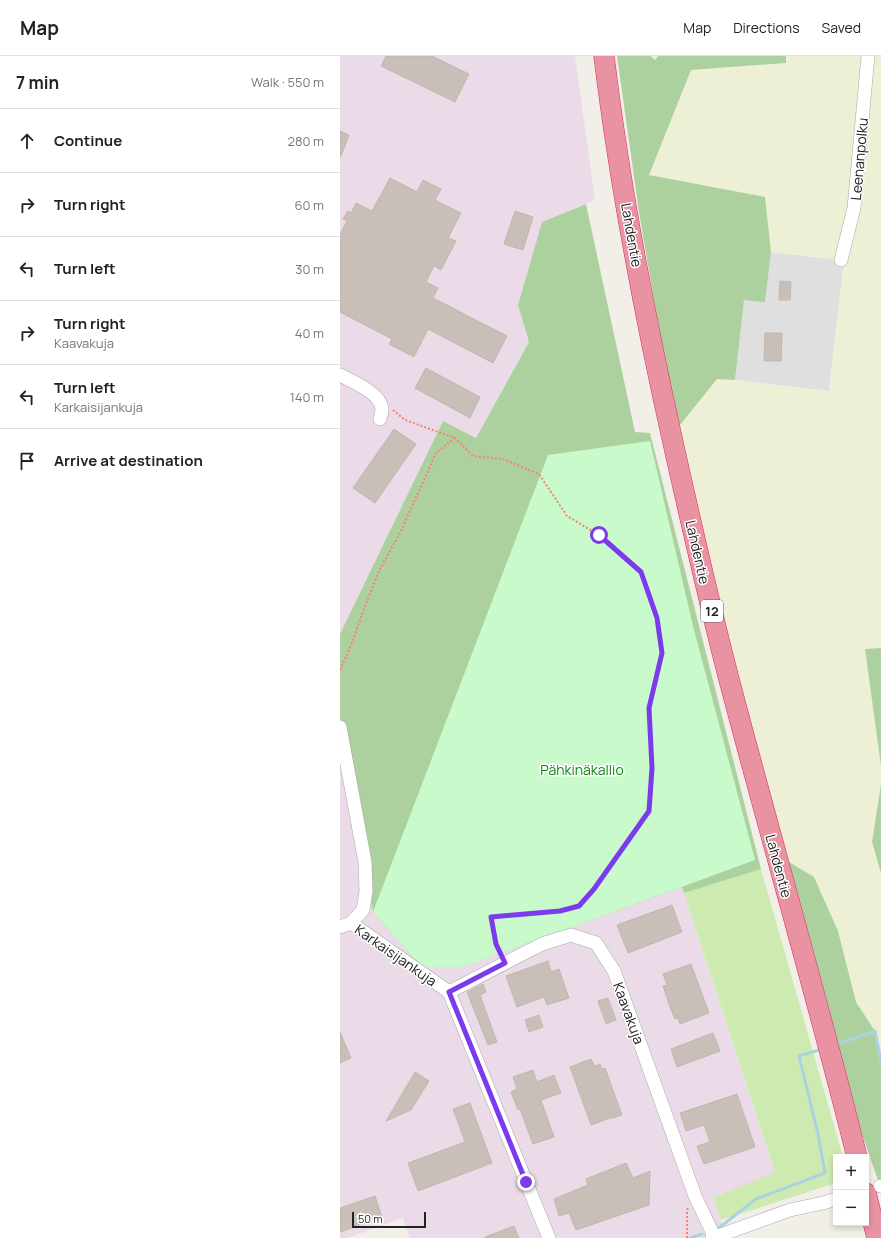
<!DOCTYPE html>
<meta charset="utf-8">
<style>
body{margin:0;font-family:Manrope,sans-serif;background:#f2f2f2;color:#222}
.controls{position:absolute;right:12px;bottom:12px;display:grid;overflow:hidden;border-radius:0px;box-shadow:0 2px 6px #0003}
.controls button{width:36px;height:36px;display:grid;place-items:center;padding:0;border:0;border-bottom:1px solid #e0e0e0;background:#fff;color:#222;font:20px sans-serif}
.scale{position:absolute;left:12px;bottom:10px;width:74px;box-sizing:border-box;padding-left:4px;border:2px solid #222;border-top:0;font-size:11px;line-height:14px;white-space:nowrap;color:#222;-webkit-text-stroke:3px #fff;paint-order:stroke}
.stop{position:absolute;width:12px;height:12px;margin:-9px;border:3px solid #7c3aed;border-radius:50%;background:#fff}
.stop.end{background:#7c3aed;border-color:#fff;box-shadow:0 1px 4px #0008}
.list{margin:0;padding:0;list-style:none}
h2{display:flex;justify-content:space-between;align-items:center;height:52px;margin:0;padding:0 16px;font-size:17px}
h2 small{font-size:13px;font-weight:400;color:#767676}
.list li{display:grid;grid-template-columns:26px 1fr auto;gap:12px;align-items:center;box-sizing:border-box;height:64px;padding:0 16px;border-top:1px solid #e0e0e0}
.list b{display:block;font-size:15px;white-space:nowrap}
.list p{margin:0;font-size:13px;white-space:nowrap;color:#767676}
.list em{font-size:13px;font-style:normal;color:#767676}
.icon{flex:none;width:22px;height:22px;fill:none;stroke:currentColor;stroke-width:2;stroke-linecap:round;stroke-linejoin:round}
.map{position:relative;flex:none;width:541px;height:1182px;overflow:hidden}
header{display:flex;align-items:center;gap:24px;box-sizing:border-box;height:56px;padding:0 20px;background:#fff;border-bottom:1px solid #e0e0e0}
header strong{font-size:19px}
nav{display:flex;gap:22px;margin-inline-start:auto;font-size:14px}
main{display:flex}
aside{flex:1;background:#fff}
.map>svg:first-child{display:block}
</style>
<header>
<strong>Map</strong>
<nav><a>Map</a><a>Directions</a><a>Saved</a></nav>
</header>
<main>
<aside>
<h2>7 min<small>Walk · 550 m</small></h2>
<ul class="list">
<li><svg class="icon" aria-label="ahead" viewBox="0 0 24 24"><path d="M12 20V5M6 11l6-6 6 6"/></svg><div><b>Continue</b></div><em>280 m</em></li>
<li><svg class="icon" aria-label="right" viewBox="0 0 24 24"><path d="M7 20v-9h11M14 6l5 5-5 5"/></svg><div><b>Turn right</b></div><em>60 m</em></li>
<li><svg class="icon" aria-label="left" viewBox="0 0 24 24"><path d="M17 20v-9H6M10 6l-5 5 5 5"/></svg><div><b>Turn left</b></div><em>30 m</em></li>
<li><svg class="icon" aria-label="right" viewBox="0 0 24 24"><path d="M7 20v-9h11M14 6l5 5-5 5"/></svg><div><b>Turn right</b><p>Kaavakuja</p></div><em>40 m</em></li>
<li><svg class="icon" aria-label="left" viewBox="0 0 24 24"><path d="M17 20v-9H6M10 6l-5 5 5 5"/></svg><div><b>Turn left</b><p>Karkaisijankuja</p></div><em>140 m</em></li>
<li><svg class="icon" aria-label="arrive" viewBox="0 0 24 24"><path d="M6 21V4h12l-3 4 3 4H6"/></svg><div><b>Arrive at destination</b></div></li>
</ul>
</aside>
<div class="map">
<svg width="541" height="1182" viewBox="0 0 541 1182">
<rect width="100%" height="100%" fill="#f2efe9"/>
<!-- residential -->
<path fill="#e0dfdf" d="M431,196L504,204L489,335L395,324L404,243L425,245Z"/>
<!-- industrial -->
<path fill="#ebdbe8" d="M0,0H235L255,144L202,166L178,249L189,286L136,382L103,365L0,578Z
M0,682L123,911L342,831L435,1117L373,1142L386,1178L372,1182H70L63,1162L7,1182H0Z"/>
<!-- farmland -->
<path fill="#eef0d5" d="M446,0H541V592L525,593L541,710V728L532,786L541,817V1005L535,975L516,946L498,875L442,802L336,374L377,323L489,335L504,205L431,196L425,141L309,119L351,14L445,7Z"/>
<!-- grass -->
<path fill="#cdebb0" d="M421,813L503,1101H496V1127L381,1164L373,1142L435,1116L344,837Z"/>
<!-- forest -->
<path fill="#add19e" d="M277,0H311L315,4L318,0H446V7L351,14L309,119L425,141L431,196L425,246L404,244L395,324L377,323L336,374L299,156Z
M246,148L295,376L310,377L421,813L344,837L342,831L123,911H82L33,856L0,682V578L103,365L136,382L189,286L178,249L202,166Z
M541,592V710L525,593Z
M541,728V817L532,786Z
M442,802L474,821L498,875L516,946L535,975L541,1005V1130H540L514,1055Z"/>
<!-- park -->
<path fill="#c8facc" d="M310,385L353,570L415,804L123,911H82L33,856L208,399Z"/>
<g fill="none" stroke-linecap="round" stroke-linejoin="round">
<!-- stream -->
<path stroke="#aad3df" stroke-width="3" d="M497,988L535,975L541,1005
M377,1172L380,1171L416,1143L485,1117L478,1078L459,1000L479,994
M350,1182L362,1178"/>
</g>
<!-- building -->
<path fill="#c7bfb8" stroke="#c4b6ab" d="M46,0H92L129,18L115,46L41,10Z
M0,75L9,79L1,100H0Z
M50,122L77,136L83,124L101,133L95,144L121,157L108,182L116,185L101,214L94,210L86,226L98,232L93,242L167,280L153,307L88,273L74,301L49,288L52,283L0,256V178L7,165L3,163L8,155L11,157L16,147L32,155Z
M175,155L193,161L183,194L164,188Z
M440,225L451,226L450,244H439Z
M425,277H442L441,305H424Z
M86,312L140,341L130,362L75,332Z
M54,373L76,388L35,447L13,432Z
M332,849L342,876L288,897L277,869Z
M208,905L211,916L219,913L229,942L207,949L204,941L177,951L166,920Z
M351,908L369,957L340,968L338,962L335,963L330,951L323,930L327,929L323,918Z
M143,928L146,936L140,939L157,986L148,989L127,936Z
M268,942L276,964L266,968L258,945Z
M199,959L203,971L189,976L185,964Z
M0,976L11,1002L0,1007Z
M373,977L380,995L337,1011L331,993Z
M251,1003L254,1010L260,1008L261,1013L265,1012L282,1059L273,1062V1061L251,1069L230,1011Z
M193,1014L197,1026L214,1019L221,1037L201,1044L214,1081L193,1088L180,1053L178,1054L171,1036L177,1033L173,1021Z
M75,1016L89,1025L71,1054L46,1065Z
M397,1038L415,1091L364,1108L357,1090L370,1086L364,1069L346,1075L340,1057Z
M130,1047L152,1107L78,1135L68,1107L125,1086L113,1053Z
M286,1107L293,1122L310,1115L309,1149L236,1174L229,1157L219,1160L214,1143L248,1129L246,1123Z
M35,1140L42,1161L0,1176V1152Z
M174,1170L179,1182H145V1181Z"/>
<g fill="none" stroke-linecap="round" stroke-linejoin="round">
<!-- minor casing -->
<g stroke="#a9a9a9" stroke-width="14">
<path id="minor" d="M501,204L514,152L528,0
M0,319C13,326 41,337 42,353C42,356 41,360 40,363
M0,671L25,806L26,836L23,854L11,867
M0,871L11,867L109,936L209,1182
M109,936L202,888L231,879L256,887L274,915L355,1140L375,1182
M540,1130H541
M372,1182L450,1154L483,1147L496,1143"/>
</g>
<!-- highway casing -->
<g stroke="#dc2a67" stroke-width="21">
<path id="highway" d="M264,0C280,132 305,262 334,391C353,476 372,561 395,646C435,797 479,949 517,1101
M526,1137L537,1182"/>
</g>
<!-- path -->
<path stroke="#fa8072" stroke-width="2" stroke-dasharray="2 2" stroke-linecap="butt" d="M53,354L65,364L115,382L133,400L163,403L199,418L227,460L259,479L301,517L317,562L322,597L309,652L312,712L309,755L254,833L239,850L219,855L151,861L156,888L160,897
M0,614L10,592L25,550L39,515L61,475L96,397L115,382
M347,1182V1155L348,1151"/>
<!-- minor -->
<use href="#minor" stroke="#fff" stroke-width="13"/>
<!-- highway -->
<use href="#highway" stroke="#e892a2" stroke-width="20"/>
</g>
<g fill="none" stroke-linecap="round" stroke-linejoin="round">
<!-- route -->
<path stroke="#7c3aed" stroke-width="5" d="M186,1126L109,936L165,907L156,888L151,861L220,855L239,850L254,833L309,755L312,712L309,652L322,597L317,562L301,516L259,479"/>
</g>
<g text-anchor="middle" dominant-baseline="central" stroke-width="3" stroke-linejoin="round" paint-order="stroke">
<!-- shield labels -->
<rect fill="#fff" stroke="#646464" stroke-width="1" x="361" y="544" width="22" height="22" rx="3"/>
<g font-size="13" font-weight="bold" fill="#222">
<text x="372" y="555">12</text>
</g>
<!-- street labels -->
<g font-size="14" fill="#222" stroke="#fff">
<text transform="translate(519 103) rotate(-85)">Leenanpolku</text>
<text transform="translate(292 179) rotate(80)">Lahdentie</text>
<text transform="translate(358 496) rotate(77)">Lahdentie</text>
<text transform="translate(439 810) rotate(75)">Lahdentie</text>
<text transform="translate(56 899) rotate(35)">Karkaisijankuja</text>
<text transform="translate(289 957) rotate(70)">Kaavakuja</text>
</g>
<!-- park labels -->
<g font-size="14" fill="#0c8416" stroke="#fff">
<text x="242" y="713">Pähkinäkallio</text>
</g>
</g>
</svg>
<div class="controls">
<button>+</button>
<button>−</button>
</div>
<div class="scale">50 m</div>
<div class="stop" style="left:259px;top:479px"></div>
<div class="stop end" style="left:186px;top:1126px"></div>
</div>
</main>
